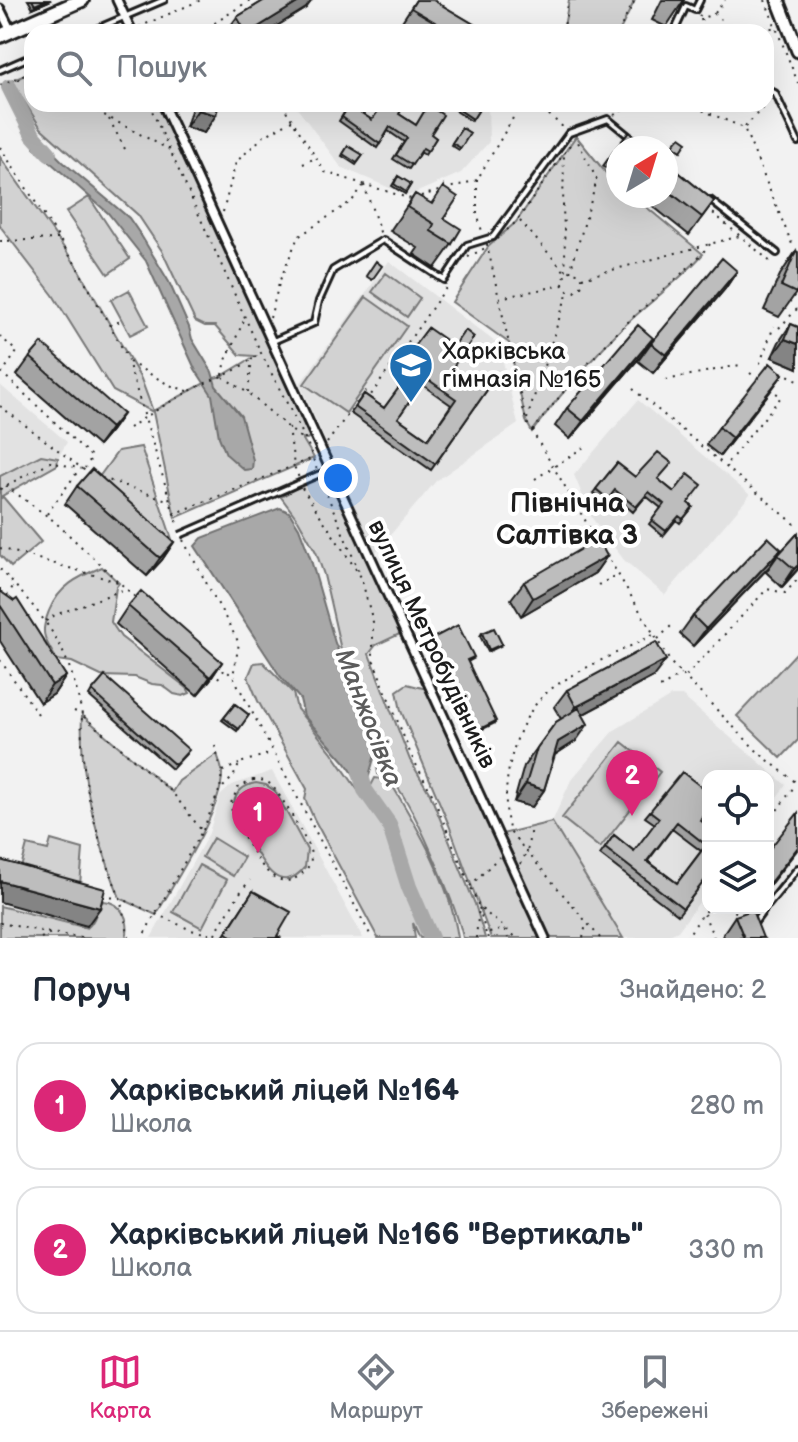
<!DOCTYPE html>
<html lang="uk">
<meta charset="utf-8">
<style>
body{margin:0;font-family:"Balsamiq Sans",sans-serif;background:#f2f2f3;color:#1f2937}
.controls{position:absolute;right:24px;bottom:24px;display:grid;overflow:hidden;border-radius:16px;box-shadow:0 8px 32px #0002}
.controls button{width:72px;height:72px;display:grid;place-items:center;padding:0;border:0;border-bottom:2px solid #e0e1e3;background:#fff;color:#1f2937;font:40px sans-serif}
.compass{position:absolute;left:606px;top:136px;width:72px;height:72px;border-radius:50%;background:#fff;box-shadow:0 8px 32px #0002;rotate:38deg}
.you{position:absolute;left:338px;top:478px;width:28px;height:28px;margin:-20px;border:6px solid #fff;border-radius:50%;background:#1a73e8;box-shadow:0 0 0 12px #1a73e833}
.badge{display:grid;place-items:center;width:52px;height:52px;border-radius:50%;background:#db2777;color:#fff;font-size:26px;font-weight:700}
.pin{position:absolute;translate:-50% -66px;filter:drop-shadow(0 2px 4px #0008)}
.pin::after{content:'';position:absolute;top:42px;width:28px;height:24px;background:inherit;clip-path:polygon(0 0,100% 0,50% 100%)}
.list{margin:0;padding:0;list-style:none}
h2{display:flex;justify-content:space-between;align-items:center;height:104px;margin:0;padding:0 32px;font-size:34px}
h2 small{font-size:26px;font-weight:400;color:#747a83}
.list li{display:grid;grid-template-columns:52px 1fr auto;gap:24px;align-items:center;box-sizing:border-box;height:128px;margin:0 16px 16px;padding:0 16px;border:2px solid #e0e1e3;border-radius:24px}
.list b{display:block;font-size:30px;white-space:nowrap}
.list p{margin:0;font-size:26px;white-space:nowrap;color:#747a83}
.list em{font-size:26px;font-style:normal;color:#747a83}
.icon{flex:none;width:44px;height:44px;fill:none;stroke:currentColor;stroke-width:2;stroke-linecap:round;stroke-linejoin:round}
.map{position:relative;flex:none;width:798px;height:938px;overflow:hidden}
.search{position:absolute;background:#fff;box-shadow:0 8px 32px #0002;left:24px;right:24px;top:24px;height:88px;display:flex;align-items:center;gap:20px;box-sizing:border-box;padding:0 28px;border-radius:24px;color:#747a83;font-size:30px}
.sheet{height:392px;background:#fff}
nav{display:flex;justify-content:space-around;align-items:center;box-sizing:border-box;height:112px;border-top:2px solid #e0e1e3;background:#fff;font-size:22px;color:#747a83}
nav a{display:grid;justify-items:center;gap:4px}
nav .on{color:#db2777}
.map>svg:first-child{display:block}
</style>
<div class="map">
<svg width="798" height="938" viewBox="0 0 798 938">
<rect width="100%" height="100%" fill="#f2f2f2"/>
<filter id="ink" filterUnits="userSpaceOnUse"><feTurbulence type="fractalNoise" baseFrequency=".0125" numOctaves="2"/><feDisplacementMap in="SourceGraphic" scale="16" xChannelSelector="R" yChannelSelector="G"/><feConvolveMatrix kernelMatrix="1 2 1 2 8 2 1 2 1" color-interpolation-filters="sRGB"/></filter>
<g filter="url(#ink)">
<!-- built -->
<path fill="#e2e2e2" d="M294,104H488L489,142L461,173L408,196L341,167Z
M389,261L499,345L518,424L436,481L375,553L300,384Z
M0,385L67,442L58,458L41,455L0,476Z
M638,400L750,495L665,595L624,560L592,518L574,475Z
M671,696H682L786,785L768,809V776H708V890L678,931L663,938H623L552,822L571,780L613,731Z
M272,771L363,938H151L209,833L220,796L232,785Z"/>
<!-- green -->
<path fill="#d2d2d2" stroke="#777" stroke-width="2" d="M569,0H635L619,32H563Z
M32,72V104H163L313,434L307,439L302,438L314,458L175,518L153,412L113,391L53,295L0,226V157L76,265L141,379L153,411L214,378L222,376L255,356L240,355L215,326H205L195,321L162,251L138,215L41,128L11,81Z
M576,136L606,173L618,183V196H633L703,254C676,285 640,308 612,338C584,368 556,399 532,432L526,421L509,343L452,302L488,247L516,222Z
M89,197L130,259L108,274L66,212Z
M386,273L420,298L407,317L372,292Z
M129,290L148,326L130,335L111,300Z
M366,297L407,326L346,413L304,384Z
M141,447L172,539L160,540L96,481L118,451Z
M41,455L58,458L57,465L0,497V476Z
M332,475L404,632L376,645L369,654L410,760L430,794L475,904L485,938H463C459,912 410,794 390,779C386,777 382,776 378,774L377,765L382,749L341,650L324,575L316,552L298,520L281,497L305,483Z
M3,497L41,542L11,567L0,555V499Z
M102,567L119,583L116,587L111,622L121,637L187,688L190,693L183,696L174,694L162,685L152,684L135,677L101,676L72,662L57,660C53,653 47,645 45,637C42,629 46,619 49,611C59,586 78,577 102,567Z
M798,651V740L781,758L737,716Z
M263,662L293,693L297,709L331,751L364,799L375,778L389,780C418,828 450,882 458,938H420L413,923L415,938H378L314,819L305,799L307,789L258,701L248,677L254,663Z
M407,684L427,689L542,938H491L449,825L401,711L397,691Z
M82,715L172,792L179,781L217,754C219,760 222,767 222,773C223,809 175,881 156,915L120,898C97,839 79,778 82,715Z
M622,742L660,772L600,848L562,818Z
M256,783L266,785L275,791L307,850L305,867C280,898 262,863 251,843C245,831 231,816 234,803C236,791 245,785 256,783Z
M552,822L623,938H545L498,835Z
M213,838L244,857L233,876L202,857Z
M51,840L83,849L80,885L21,868L27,845L48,850Z
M199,865L227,880L202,928L173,912Z
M103,901C122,902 131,921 126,938H0V906L87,928C97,921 95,909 103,901Z"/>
<!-- water -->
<path fill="#a8a8a8" stroke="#707070" stroke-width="2" d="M37,136L63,162L129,218L142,237L169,282L189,327L192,339L212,372L216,386L241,416L253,460L252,469L244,470L226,454L219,437L212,395L195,369L146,261L108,213L34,148Z
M280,508L289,512L299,528L311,560L335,643L378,744L365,790L345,762L304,716L300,699L280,676L195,546L202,538Z"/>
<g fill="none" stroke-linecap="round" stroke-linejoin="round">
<!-- river -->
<path stroke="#a8a8a8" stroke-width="16" d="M9,87L33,135L49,153
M360,772L365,790L389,824L409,887L431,938"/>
<!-- lane casing -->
<g stroke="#1c1c1c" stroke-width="10">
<path id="lane" d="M89,32L164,0
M674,32L686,6L695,10L700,0
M0,70L32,56
M766,89L775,93L798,142
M710,200L777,253
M271,342L314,323L319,301L333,270L383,240L444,280L467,245L493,237L569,133L608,119L630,137
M768,905L798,868
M755,922L765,908"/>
</g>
<!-- street casing -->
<g stroke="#1c1c1c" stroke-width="13">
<path id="street" d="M117,0L132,32
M0,9L11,31
M163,104L545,938"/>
</g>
<!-- secondary casing -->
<g stroke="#1c1c1c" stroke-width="17">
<path id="secondary" d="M778,0L798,51"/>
</g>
<!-- primary casing -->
<g stroke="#1c1c1c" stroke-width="18">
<path id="primary" d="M0,36L82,0"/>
</g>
<!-- path -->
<path stroke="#1c1c1c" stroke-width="2" stroke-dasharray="2 6" stroke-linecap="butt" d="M765,0L798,83
M715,13L725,0
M699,15L702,18L714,14L720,18L725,27L776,28
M701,19L704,32
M139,27L201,0
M201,32L250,0
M563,32L569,0
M618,32L635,0
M18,79L32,84
M0,85L32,72
M83,104L170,150
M149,104L261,353L307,442L317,470
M282,104L325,172L411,199
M537,104L565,129
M688,104L744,128L792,244
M174,111L176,104
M614,115L633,104
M109,119L125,149
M745,127L766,104
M0,147L76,265L126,355L178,527
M303,164L315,158
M477,180V213L483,235
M364,185L381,235
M421,196L477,180L521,104
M707,208L772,263
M223,212L236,162L263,137L292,120
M520,221L566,273L563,208L564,154
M507,230L516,222L572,142
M0,241L59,239
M487,244L526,421L598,542
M468,257L487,247
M570,272L597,180L576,138
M582,278L740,236
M563,285L565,275
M499,298L563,285L568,291L575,292L582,285V278L578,273L570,272
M270,318L280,280L298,237L352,201L363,186
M110,326L122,320
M779,328L798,308
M0,336L17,352L2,373L92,457L85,468
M129,362L169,385L188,391
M768,366L760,363L774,326
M781,372L798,380
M750,373L759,380
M223,375L226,360L245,318
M223,377L248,393L303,440
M666,380L740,365
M770,388L781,397L725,466L795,524
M633,389L724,465
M248,392L252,359
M0,406L88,473
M527,419L568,291
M129,428C159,408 189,389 222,376C235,372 248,361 260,354
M289,428L294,466L299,478
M533,431C557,398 585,366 613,337C644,304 682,278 711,243
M327,443L365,391L371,395L448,285
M102,478L167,500
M535,479L587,445
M321,480L360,574
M6,486L54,521L135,597
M302,488L361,577L373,622V659L411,755L432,794L479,907L517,938
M0,489L50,462L83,469
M47,514L78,471
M174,514L313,458
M183,540L239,643L233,676L372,938
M0,548L118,582
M606,554L671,663L759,753L798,784
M0,569C47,620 69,645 82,715
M598,585L617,575
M7,596L14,585
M46,621L55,615L125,589
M658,639L675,622
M0,660L38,714
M686,676L767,589L785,593L798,579
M218,678L225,669L232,676
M660,688L681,674
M74,711L81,714
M215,746L222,772L220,790
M223,771L239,764
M253,780C260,780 265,780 270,784C279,791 309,843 311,854C312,863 307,870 300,875C269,901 243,833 232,813L231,803L238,788Z
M768,823L796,784
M203,830L219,791L233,777L240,763L271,753
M520,864L527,852L531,827
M470,886L499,857
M103,897L120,898C97,839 79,778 82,715L172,792L202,831L142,938
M727,908L740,914
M704,914L714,938
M0,923L51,933
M41,938L51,933L83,938
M129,938L120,898L191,930L214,935L239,894L250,880
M476,938L479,907L486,934
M488,938L486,934L504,929L508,938
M583,938L586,924
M600,938L510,832C498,791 513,724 545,694C567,674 624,650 653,635
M686,938L708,907"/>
<!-- lane -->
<use href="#lane" stroke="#fff" stroke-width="4"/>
<!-- street -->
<use href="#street" stroke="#fff" stroke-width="7"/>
<!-- secondary -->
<use href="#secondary" stroke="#fff" stroke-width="11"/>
<!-- primary -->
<use href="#primary" stroke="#fff" stroke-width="12"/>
<!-- lane-bridge casing -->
<g stroke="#1c1c1c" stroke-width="10" stroke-linecap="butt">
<path id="lane-bridge" d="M180,535L329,470"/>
</g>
<!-- lane-bridge -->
<use href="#lane-bridge" stroke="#fff" stroke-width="4"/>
</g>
<!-- wall -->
<path fill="#a3a3a3" stroke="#1c1c1c" stroke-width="2" fill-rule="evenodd" d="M28,0H51L33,8Z
M265,0H312L306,8L267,32H226L237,17Z
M416,0H433L487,32H409L399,26Z
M662,0H684L666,27L652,20Z
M193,104H219L204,133L186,127Z
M461,104L478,111L471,121L456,111Z
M349,105L372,120L399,114L436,138L425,155L420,152L409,169L393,159L404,142L388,131L377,148L339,121Z
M462,128L470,133L459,150L451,145Z
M348,146L363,155L356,165L342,156Z
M616,148H618V178L603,166Z
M666,162L714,201L689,235L640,196H666Z
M398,176L411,184L405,194L392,186Z
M443,187L444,218L452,244L435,268L414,254L418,248L390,231L415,194L431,204Z
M796,251V293L779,317L764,310L780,275Z
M737,271L725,289L653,373L638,361L651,343Z
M791,324L798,327V368L772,357L779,342Z
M428,328L448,374L465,386L487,390L431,470L350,413L364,394L384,408L404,381L394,374ZM421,384L451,405L428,439L398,418Z
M641,356L570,439L555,426L567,408Z
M30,357L123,414L111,431L98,446L17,375Z
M783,374L720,456L706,445L719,427Z
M617,463L635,477L659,480L693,507L680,523L676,520L663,536L649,524L661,508L646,496L633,512L612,494L605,503L593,493Z
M77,486L174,542L162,560L147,576L65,504Z
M798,533V569L782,587L766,572L778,555Z
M607,556L595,573L521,616L511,599L524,582Z
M769,567L693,646L680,634L693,616Z
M0,588V591L66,676L54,694L40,703L0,641Z
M128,606L222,662L210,680L197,695L116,624Z
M482,633L500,646L488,652L480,636Z
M433,638L473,659L467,662L495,723L477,732L432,640Z
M653,677L583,714L576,741L555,755L544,790L532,807L514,802L524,766L556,722L561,719L554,707L567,690Z
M92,691L186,754L172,769L89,696Z
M235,704L249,715L237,731L222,720Z
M650,811L700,820L708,826V876L678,915L600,855L614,835L634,851L655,824L645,817ZM672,829L701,851L677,883L648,861Z
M253,891L277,936L281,938L223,937Z
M735,916L763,938H724L723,934Z"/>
<!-- shaded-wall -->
<path fill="#848484" stroke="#1c1c1c" stroke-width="2" d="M46,0H51L33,8L35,5Z
M302,0H312L306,8L267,32H250Z
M198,110L216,115L204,133L186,127Z
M737,271L725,289L653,373L666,355Z
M653,338L641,356L570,439L583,421Z
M785,339L798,344V368L772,357Z
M783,374L770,392L720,456L732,438Z
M123,414L111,431L98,446L111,428Z
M174,542L162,560L147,576L160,558Z
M781,549L769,567L693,646L706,629Z
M607,556L595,573L521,616L533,598Z
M798,565V569L782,587L794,569Z
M666,660L653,677L563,725L576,707Z
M222,662L210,680L197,695L210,677Z
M66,676L54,694L40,703L52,685Z
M588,724L576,741L546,760L558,742Z
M526,784L544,790L532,807L514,802Z
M798,847V849L768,887V885Z
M0,881L100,908L87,926L0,902Z"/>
<!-- building -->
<path fill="#bdbdbd" stroke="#1c1c1c" stroke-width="2" fill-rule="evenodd" d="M32,0H46L35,5Z
M265,0H302L250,32H246L237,17Z
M416,0H433L487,32H452L411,8Z
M200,104H219L216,115L198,110Z
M383,104H405L399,114L416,125L428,105L443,115L431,134L436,138L428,151L423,148L412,165L396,155L407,138L390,127L380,144L342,117L349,105L372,120Z
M461,104H467L478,111L473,119L458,109Z
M462,128L470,133L461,148L452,143Z
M629,132L648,148H618V150L616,148Z
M680,137L687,142L681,151L673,145Z
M657,140L666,148H653L651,147Z
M348,146L363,155L357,163L343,154Z
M666,162L714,201L702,217L666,189Z
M398,176L411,184L406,192L394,184Z
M443,187L458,197L444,218L461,229L452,244L431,231L434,224L407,207L415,194L432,204Z
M796,251L798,252V289L796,293L781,286Z
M722,258L737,271L666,355L651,343Z
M376,261L382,266L372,280L366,276Z
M791,324L798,327V344L785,339Z
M638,325L653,338L583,421L567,408Z
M428,328L454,346L465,330L474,337L448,374L465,386L471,378L487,390L435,464L355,407L364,394L384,408L408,375L398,367ZM426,378L456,399L428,439L398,418Z
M42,343L123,414L111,428L30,357Z
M770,363L783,374L732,438L719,427Z
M658,452L672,463L658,479L674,492L688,474L702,485L688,503L693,507L683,519L679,516L666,531L652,520L664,504L649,492L636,507L615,490L608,499L596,489L617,463L635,477Z
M92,469L174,542L160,558L77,486Z
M798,533V565L794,569L778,555Z
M768,537L781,549L706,629L693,616Z
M598,539L607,556L533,598L524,582Z
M0,588V591L14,601L17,599L66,676L52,685L0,605Z
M141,591L222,662L210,677L128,606Z
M458,625L474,657L467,660L496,721L478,730L433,638Z
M494,628L502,644L489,650L482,633Z
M656,642L666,660L576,707L567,690Z
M105,676L189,750L175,765L92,691Z
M235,704L249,715L239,729L224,718Z
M579,708L588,724L558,742L544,790L526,784L537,748L556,722Z
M682,772L708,792V809L700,820L708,826V876L683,908L605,848L614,835L634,851L659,818L650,811ZM677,822L706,845L677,883L647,861Z
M798,813V847L768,885V851Z
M0,860L105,889L100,908L0,881Z
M253,891L291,912L277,936L281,938H235L226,933Z
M752,910L763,938H744L735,916Z"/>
</g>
<!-- icons -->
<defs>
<g id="school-pin" transform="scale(2.3)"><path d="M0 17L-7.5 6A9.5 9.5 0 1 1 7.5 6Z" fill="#1f6fb2" stroke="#fff"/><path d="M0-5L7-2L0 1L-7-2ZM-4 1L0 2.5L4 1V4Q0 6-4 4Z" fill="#fff"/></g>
</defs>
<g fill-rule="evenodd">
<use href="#school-pin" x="411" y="365"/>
</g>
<g text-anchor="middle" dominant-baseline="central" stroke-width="8" stroke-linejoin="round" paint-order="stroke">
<!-- poi labels -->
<g font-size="24" fill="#1c1c1c" stroke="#fff" text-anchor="start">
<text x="442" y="351">Харківська<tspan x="442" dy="28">гімназія №165</tspan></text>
</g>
<!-- street labels -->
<g font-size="24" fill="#1c1c1c" stroke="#fff">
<text transform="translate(432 644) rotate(65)">вулиця Метробудівників</text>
</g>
<!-- water labels -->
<g font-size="26" font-style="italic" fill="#5b5b5b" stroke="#fff">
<text transform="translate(368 718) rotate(69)">Манжосівка</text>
</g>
<!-- quarter labels -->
<g font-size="28" font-weight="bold" fill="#1c1c1c" stroke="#fff">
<text x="567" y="503">Північна<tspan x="567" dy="32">Салтівка 3</tspan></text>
</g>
</g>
</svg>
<div class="controls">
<button><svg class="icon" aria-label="locate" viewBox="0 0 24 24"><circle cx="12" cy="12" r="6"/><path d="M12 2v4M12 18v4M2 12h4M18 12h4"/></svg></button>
<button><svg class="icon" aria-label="layers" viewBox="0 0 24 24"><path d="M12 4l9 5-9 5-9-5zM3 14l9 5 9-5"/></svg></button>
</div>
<svg class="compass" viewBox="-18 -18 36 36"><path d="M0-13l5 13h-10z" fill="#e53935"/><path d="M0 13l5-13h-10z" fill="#747a83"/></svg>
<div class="you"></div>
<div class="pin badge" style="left:258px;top:853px">1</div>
<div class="pin badge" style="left:632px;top:816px">2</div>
<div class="search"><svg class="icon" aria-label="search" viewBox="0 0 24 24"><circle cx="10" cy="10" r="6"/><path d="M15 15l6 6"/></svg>Пошук</div>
</div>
<section class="sheet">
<h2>Поруч<small>Знайдено: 2</small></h2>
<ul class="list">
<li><span class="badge">1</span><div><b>Харківський ліцей №164</b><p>Школа</p></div><em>280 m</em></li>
<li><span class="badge">2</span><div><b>Харківський ліцей №166 &quot;Вертикаль&quot;</b><p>Школа</p></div><em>330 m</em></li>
</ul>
</section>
<nav>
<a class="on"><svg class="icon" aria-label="map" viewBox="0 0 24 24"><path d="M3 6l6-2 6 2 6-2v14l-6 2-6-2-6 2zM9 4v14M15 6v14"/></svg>Карта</a>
<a><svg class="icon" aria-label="directions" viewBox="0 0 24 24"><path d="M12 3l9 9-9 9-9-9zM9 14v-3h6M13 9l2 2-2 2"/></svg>Маршрут</a>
<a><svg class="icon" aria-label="saved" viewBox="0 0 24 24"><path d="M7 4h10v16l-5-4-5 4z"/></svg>Збережені</a>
</nav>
